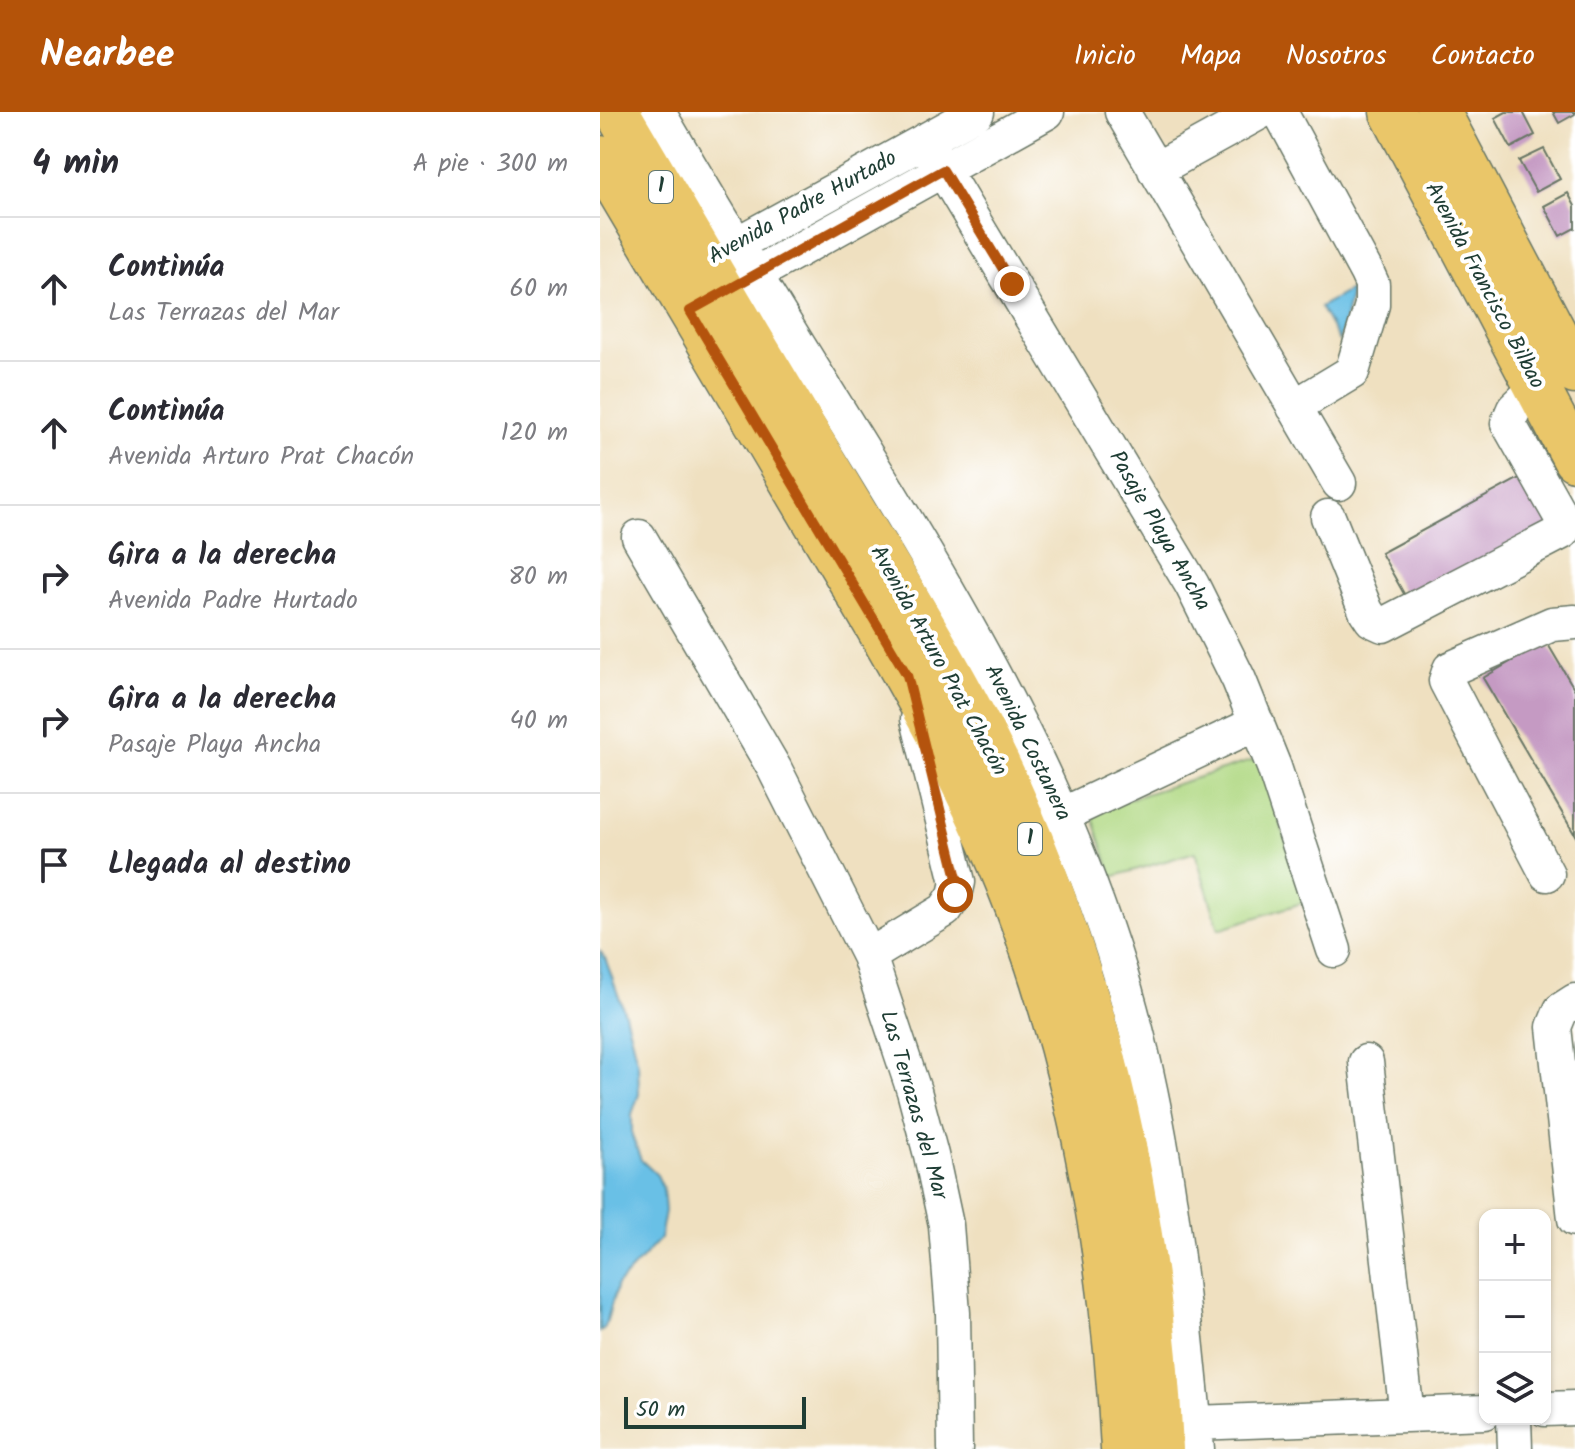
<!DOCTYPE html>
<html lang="es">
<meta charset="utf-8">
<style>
body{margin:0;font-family:Kalam,sans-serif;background:#f7f7f7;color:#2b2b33}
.controls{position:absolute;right:24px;bottom:24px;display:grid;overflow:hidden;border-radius:16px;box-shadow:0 2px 6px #0004}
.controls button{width:72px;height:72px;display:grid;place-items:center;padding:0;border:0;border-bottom:2px solid #e1e1e2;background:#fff;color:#2b2b33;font:40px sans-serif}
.scale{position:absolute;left:24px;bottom:20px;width:182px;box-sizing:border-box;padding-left:8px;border:4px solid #1f3d34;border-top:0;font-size:22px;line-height:28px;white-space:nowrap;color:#1f3d34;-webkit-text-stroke:6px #fff;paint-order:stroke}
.stop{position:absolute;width:24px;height:24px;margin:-18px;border:6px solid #b45309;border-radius:50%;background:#fff}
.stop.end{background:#b45309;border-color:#fff;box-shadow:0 2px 8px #0008}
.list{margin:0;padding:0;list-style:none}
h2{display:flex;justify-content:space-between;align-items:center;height:104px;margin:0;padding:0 32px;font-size:34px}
h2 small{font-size:26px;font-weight:400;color:#7c7c81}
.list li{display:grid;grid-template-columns:52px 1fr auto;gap:24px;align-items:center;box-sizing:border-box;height:144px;padding:0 32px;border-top:2px solid #e1e1e2}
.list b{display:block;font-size:30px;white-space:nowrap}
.list p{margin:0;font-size:26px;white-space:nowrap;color:#7c7c81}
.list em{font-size:26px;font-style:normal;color:#7c7c81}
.icon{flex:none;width:44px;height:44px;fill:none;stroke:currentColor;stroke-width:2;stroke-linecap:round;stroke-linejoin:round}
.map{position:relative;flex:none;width:975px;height:1337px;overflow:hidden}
header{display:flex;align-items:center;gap:48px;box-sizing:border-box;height:112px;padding:0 40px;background:#b45309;color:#fff}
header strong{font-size:38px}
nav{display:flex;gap:44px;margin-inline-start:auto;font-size:28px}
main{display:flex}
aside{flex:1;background:#fff}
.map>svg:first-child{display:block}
</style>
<header>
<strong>Nearbee</strong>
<nav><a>Inicio</a><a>Mapa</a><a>Nosotros</a><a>Contacto</a></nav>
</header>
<main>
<aside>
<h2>4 min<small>A pie · 300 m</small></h2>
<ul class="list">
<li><svg class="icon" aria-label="ahead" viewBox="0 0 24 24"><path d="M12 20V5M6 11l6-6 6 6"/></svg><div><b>Continúa</b><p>Las Terrazas del Mar</p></div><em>60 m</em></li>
<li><svg class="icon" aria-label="ahead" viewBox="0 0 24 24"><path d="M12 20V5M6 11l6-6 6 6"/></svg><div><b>Continúa</b><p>Avenida Arturo Prat Chacón</p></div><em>120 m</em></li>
<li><svg class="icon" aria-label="right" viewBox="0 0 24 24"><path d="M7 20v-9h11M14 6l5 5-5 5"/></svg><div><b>Gira a la derecha</b><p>Avenida Padre Hurtado</p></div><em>80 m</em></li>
<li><svg class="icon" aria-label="right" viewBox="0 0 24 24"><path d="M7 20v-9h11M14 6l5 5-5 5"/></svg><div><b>Gira a la derecha</b><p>Pasaje Playa Ancha</p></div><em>40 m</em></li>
<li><svg class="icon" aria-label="arrive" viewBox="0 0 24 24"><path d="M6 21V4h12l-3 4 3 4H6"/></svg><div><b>Llegada al destino</b></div></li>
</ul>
</aside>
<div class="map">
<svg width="975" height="1337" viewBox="0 0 975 1337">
<rect width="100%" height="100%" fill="#fff"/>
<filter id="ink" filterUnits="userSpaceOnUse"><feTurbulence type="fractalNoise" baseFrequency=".0125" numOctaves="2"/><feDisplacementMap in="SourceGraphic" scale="16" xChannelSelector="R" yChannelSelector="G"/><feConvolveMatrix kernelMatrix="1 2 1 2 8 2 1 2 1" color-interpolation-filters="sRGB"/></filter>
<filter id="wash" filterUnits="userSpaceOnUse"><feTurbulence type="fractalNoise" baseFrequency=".006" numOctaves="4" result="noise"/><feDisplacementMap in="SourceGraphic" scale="32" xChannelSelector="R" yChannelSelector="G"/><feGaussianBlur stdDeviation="1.8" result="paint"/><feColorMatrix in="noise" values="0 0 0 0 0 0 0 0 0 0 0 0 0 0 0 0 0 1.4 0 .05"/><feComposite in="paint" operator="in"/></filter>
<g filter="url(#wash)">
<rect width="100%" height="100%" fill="#efe0c0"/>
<!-- green -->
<path fill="#b1d984" stroke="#688b5c" stroke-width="2" d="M660,646L705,790L619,817L595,740L512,765L491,699Z"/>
<!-- water -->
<path fill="#69c0e6" stroke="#447e8d" stroke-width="2" d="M752,177L739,229L720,195Z
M0,839L5,846L25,902L38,952L39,982L32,1002V1024L41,1048L57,1063L63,1076L65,1099L60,1127L17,1173L5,1215L0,1220Z"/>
<g id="blocks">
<!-- building -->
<path fill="#c59ac3" d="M906,0H923L935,23L911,36L895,6Z
M953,0H975V2L959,11Z
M944,37L960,67L936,80L919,49Z
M968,81L975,94V116L960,124L944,94Z
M925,363L952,412L808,489L781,441Z
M946,529L975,578V723L883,566Z"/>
</g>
</g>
<g filter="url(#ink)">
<use href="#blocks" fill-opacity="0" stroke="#687665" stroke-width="2"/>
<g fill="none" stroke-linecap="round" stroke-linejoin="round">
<!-- minor casing -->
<g stroke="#687665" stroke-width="37">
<path id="minor" d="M58,0C116,100 176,198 237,296C344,469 450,643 513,838C567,1003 580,1165 597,1337
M522,0L739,371
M680,0L767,161L772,172V193L752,260L694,295
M325,28L592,473L639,568L674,655L734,838
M555,58L660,0
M115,144L377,0
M136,173L447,0
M728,405L766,499L772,508L783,513L962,420L964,410L908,311L914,297L937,275
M39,425L174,656L269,844L314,979L331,1043L346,1113L353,1201L355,1337
M462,703L657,611
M947,762L846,569L850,557L952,512L975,510
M269,844L345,798L355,783L358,770L318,607
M975,889L961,898L954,915L975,1107
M766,950L807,1303
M945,1297L975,1296
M914,1307L915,1337
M595,1311L885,1300"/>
</g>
<!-- major casing -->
<g stroke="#687665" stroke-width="47">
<path id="major" d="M17,0C91,127 166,254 242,380C299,474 359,568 405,668C501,880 551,1105 561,1337
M792,0L975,347
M838,0L975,260
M0,46C73,171 147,295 221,419C297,547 375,675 425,816C486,987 514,1156 523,1337"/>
</g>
<!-- minor -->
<use href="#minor" stroke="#fff" stroke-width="34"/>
<!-- major -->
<use href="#major" stroke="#eac669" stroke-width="44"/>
</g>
</g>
<g fill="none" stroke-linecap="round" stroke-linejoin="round" filter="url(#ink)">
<!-- route -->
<path stroke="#b45309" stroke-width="10" d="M355,783L358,770L307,563L90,199L343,58L412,172"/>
</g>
<g text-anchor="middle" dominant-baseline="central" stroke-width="8" stroke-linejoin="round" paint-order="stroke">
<!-- shield labels -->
<g fill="#fff" stroke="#627771" stroke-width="2">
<rect x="49" y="59" width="24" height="32" rx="6"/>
<rect x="418" y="711" width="24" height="32" rx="6"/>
</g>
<g font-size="20" font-weight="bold" fill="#1f3d34">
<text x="61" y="75">1</text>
<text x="430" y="727">1</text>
</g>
<!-- street labels -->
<g font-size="22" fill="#1f3d34" stroke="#fff">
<text transform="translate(203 96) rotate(-29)">Avenida Padre Hurtado</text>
<text transform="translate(884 174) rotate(62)">Avenida Francisco Bilbao</text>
<text transform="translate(559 419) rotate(60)">Pasaje Playa Ancha</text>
<text transform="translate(338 549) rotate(61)">Avenida Arturo Prat Chacón</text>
<text transform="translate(427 631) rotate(64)">Avenida Costanera</text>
<text transform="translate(313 993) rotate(74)">Las Terrazas del Mar</text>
</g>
</g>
</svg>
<div class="controls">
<button>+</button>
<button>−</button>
<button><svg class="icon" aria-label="layers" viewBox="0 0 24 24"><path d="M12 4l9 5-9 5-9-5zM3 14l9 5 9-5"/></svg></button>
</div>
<div class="scale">50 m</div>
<div class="stop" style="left:355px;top:783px"></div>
<div class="stop end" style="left:412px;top:172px"></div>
</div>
</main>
